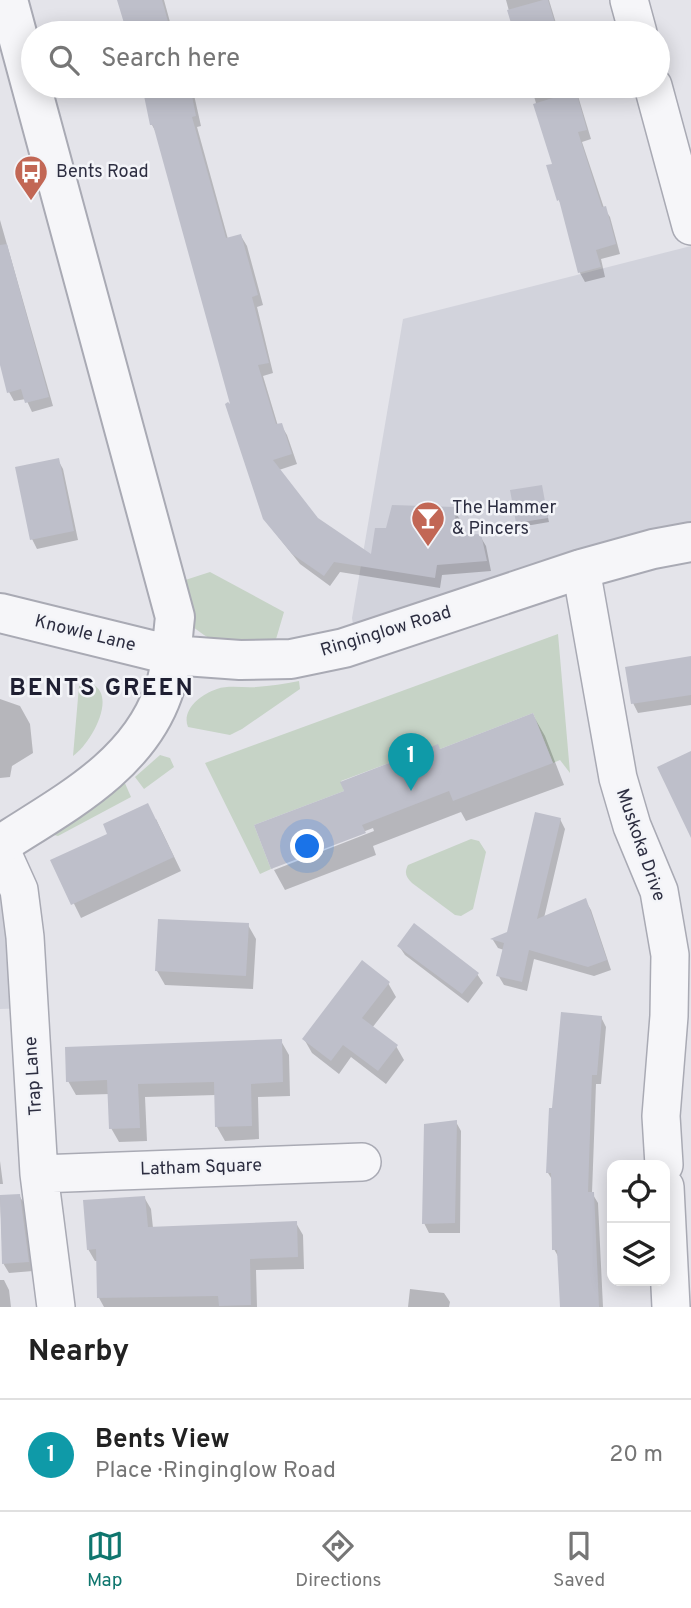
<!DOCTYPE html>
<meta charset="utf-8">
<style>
body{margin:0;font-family:Overpass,sans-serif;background:#f6f6f6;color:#222}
.controls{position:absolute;right:21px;bottom:21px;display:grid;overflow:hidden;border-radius:14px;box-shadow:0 4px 18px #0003}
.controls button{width:63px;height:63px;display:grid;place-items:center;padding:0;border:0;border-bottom:2px solid #e0e0e0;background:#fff;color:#222;font:35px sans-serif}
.you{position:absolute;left:308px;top:847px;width:24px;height:24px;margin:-18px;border:5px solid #fff;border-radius:50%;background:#1a73e8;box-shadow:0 0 0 10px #1a73e833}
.badge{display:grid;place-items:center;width:46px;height:46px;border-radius:50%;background:#0f766e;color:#fff;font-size:23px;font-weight:700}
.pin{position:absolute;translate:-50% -58px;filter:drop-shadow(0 2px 4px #0008)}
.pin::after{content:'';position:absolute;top:37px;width:24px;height:21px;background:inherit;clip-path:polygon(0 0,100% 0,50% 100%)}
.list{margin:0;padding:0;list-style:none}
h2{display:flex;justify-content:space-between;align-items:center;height:91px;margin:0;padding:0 28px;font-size:30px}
h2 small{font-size:23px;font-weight:400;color:#767676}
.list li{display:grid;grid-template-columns:46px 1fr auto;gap:21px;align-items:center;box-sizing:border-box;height:112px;padding:0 28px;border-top:2px solid #e0e0e0}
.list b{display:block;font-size:26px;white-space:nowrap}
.list p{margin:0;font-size:23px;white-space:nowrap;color:#767676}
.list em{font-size:23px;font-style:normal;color:#767676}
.icon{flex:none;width:38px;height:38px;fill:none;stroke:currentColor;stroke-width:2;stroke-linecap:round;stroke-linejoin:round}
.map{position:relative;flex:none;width:691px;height:1307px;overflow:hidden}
.search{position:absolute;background:#fff;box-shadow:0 4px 18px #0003;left:21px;right:21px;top:21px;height:77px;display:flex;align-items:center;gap:18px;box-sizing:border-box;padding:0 24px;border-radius:38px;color:#767676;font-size:26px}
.sheet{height:203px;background:#fff}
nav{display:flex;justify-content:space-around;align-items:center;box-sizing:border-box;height:98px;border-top:2px solid #e0e0e0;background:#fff;font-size:19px;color:#767676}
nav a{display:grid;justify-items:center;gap:4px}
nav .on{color:#0f766e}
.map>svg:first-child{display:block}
</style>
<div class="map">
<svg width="691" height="1307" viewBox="0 0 691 1307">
<rect width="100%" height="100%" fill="#e4e4ea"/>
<!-- built -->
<path fill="#d2d3dc" d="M691,246V542L356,644L352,618L403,319Z
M0,848L29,1008L0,1009Z"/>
<!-- green -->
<path fill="#c6d3c6" d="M210,572L284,612L274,646L221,645L204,635L193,627L176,583Z
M558,634L570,773L560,760L553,763L533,713L440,749L437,745L341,781L344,791L254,825L271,869L260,874L205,763Z
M299,681L300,689L242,729L230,735L188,727C181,710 201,694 217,689C228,685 244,688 256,687C270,686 285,684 299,681Z
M92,684C118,696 90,745 73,756L79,686Z
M160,755L170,758L174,767L144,789L135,777Z
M124,781L131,797L58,836L54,835V832Z
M471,839L479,841L486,852L473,909L461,916L455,915L412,883C406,877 404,873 408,865Z"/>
<!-- shadow -->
<path fill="#0003" d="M119,0H164L173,33H129Z
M506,0H549L559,33H515Z
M144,86H192L201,126L197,127L228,239L241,236L247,246L263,305L257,307L273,373L263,376L278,426L281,425L287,435L297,464L279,470L316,519L372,557L387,529L454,509L460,520L461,536H480L486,546L491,571L442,575L440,588L340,572L330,586L300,564L272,529L234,412L158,136L152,125Z
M531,86H575L591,139L582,142L604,208L610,217L620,254L601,259L605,277L585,282L580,273L562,207L559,200L554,165Z
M0,220L53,406L32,412L26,399L14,401L9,392L0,357Z
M58,460L63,469L78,540L37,549L32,539Z
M541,487L549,522L520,527L517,522Z
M691,658V705L638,713L633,703Z
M0,699L20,706L30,724L33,753L12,766L10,777L0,778Z
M533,715L545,736L564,785L466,821L461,812L373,846L376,855L285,890L274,870L374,831L373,828L273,867V869L256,826L346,792L439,751Z
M156,819L181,871L81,918L53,861Z
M560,819L565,829L544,918L585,900L591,910L611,970L594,976L534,959L527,991L504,985L498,975L504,950L498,948L493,940L508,933Z
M248,925L256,939L253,989L165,985L157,971Z
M399,946L477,974L483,983L468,1003L405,955Z
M388,983L396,997L372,1028L396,1046L404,1060L386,1084L351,1057L339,1074L312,1053L304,1039Z
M601,1017L606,1027L601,1084H596L592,1193L598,1203L603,1307H561L559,1258L554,1249L553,1181L548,1173L554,1110Z
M281,1041L289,1055L290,1096L258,1097L259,1139L225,1141L217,1127L216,1095L145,1097L147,1141L119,1142L111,1128L110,1094L76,1095L68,1081Z
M456,1122L461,1131L460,1233H429L424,1223Z
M0,1161L3,1184H0Z
M19,1195L25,1205L33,1271L9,1273L3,1263L0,1197Z
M144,1197L151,1209L153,1228L296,1223L303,1235L304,1269L256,1270L257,1307H104L99,1298L98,1261H95L88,1249Z
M0,1280H4L9,1290L11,1307H0Z
M410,1289L444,1293L450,1302L449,1307H408Z"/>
<!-- building -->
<path fill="#bebfca" d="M117,0H162L169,25L140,33H127Z
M543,0H548L558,33H514L507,10Z
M142,86H190L196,116L192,117L226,238L241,234L258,295L252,297L269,363L258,365L276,424L282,423L292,454L273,460L318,518L371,554L375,528H386L392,505L455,507L456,535L481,534L487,561L437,565L435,578L334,562L324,576L292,554L263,519L225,404L228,402L230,404L153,125H150Z
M576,91L587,130L578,132L602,207L606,206L616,244L596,250L601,267L578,273L559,200L557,201L546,165L552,164L533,104Z
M7,244L49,397L25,403L21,389L7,393L0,365V245Z
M59,458L74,531L30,540L15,467Z
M542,485L548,518L516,523L510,490Z
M691,656V695L631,704L625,667Z
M533,713L553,763L453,801L449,791L362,825L366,833L271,869L254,825L344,791L340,782L438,744L440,749Z
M691,751V838L657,767Z
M148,803L174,857L71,905L50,860L107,834L103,824Z
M535,812L561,818L537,919L586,898L607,960L588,967L529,950L522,982L496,976L504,943L490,939L507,932Z
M158,919L249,923L246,976L155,971Z
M414,923L479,973L462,994L397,946Z
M362,960L390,982L362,1018L398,1045L378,1071L343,1045L331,1061L302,1039Z
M561,1012L602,1016L597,1075H592L588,1192H594L599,1307H560L557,1250H552L551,1173H546L549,1108H552Z
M282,1039L283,1082L251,1084L252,1126L215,1127L214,1082L138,1084L140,1128L109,1129L107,1080L66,1082L65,1047Z
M457,1120L455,1223L422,1224L424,1124Z
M20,1194L29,1262L2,1264L0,1195Z
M145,1196L148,1227L297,1221L298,1257L250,1259L251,1305L219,1306L218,1296L97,1298L96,1249L87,1250L83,1200Z"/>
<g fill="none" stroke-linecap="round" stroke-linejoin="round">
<!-- minor casing -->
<g stroke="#a9aab4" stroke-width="40">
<path id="minor" d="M629,0L638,33
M653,86L691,226
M581,569L618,778L632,826L659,891L670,955L669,1016L661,1116L664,1165
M0,848L19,890L25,937L39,1174L56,1307
M39,1174L362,1162
M665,1187L671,1307"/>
</g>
<!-- tertiary casing -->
<g stroke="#a9aab4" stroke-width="42">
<path id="tertiary" d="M0,613L171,655L240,660L291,659L344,648L581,569L653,549L691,542
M0,845C63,804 137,767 163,693C172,669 172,642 175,617L8,0"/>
</g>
<!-- minor -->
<use href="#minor" stroke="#f6f6f9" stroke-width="37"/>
<!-- tertiary -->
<use href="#tertiary" stroke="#f6f6f9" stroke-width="38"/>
</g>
<!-- icons -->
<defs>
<g id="bus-pin" transform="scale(1.75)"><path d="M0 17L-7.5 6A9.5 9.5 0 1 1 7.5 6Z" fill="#c26755" stroke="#f3f4f8"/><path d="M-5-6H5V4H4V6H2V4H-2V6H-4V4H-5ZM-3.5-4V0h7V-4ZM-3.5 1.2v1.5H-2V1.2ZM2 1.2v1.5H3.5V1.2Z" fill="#fff"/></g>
<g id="bar-pin" transform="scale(1.75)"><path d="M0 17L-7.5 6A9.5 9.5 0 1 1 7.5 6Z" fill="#c26755" stroke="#f3f4f8"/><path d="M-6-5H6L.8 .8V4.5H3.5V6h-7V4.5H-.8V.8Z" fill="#fff"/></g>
</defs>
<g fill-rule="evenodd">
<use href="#bus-pin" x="31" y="172"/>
<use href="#bar-pin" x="428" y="518"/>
</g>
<g text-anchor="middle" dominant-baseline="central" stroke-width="5" stroke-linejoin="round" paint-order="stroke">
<!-- poi labels -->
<g font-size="18" fill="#2d2e41" stroke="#f3f4f8" text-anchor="start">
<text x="56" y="172">Bents Road</text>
<text x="452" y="508">The Hammer<tspan x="452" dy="21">&amp; Pincers</tspan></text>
</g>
<!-- street labels -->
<g font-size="18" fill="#2d2e41" stroke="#f3f4f8">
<text transform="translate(386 632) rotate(-17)">Ringinglow Road</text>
<text transform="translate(85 634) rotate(14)">Knowle Lane</text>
<text transform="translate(640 845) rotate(71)">Muskoka Drive</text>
<text transform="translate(34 1076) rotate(-94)">Trap Lane</text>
<text transform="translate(201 1168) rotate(-2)">Latham Square</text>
</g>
<!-- district labels -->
<g font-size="24" font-weight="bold" letter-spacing="2" fill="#1f1f32" stroke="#f3f4f8">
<text x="102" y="689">BENTS GREEN</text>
</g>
</g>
</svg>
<div class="controls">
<button><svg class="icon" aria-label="locate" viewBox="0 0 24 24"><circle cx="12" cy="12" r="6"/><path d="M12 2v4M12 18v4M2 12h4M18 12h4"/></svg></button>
<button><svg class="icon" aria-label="layers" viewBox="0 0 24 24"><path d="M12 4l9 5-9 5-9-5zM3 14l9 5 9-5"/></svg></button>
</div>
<div class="you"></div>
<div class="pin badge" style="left:411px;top:791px;background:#0f9aa8">1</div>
<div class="search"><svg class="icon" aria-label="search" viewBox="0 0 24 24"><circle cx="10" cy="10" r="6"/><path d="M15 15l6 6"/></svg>Search here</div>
</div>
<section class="sheet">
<h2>Nearby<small></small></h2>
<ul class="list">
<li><span class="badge" style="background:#0f9aa8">1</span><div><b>Bents View</b><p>Place · Ringinglow Road</p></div><em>20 m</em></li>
</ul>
</section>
<nav>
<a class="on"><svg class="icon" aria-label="map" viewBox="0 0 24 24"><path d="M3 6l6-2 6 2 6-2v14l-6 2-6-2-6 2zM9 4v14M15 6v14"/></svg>Map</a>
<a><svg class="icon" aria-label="directions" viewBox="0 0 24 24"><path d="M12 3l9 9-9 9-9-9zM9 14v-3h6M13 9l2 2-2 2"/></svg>Directions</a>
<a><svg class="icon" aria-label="saved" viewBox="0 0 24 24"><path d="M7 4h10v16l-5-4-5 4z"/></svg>Saved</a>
</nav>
